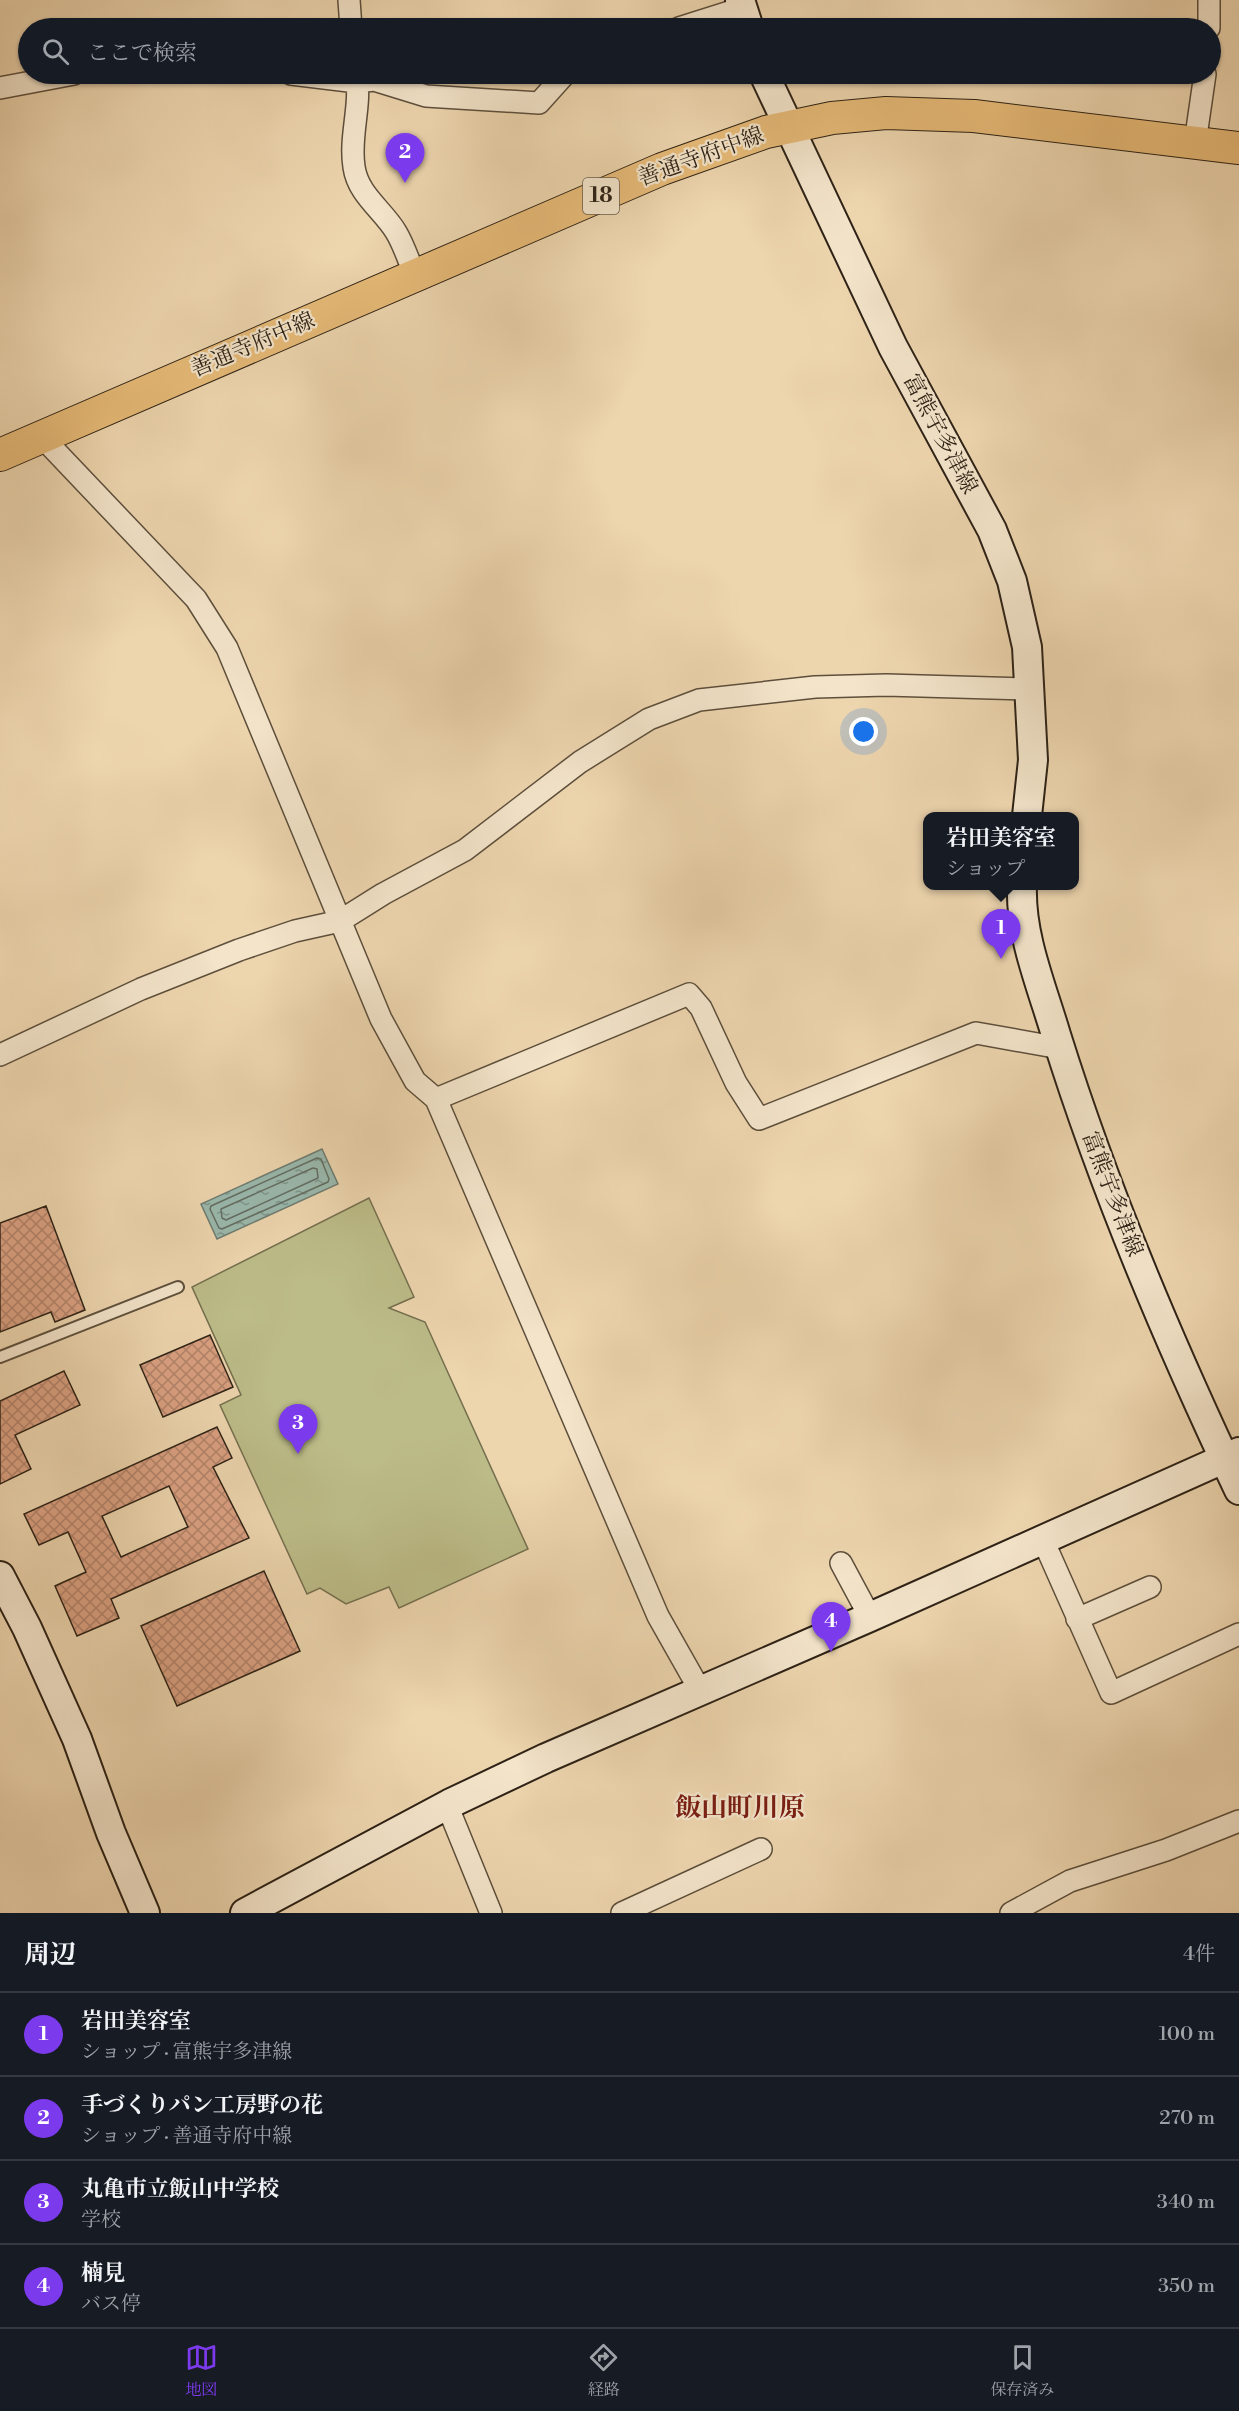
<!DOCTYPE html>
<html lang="ja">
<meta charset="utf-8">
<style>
body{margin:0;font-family:"Libre Bodoni","Noto Serif JP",serif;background:#242831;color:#f1f3f6}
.you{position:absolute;left:864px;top:732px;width:21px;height:21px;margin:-15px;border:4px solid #fff;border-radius:50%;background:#1a73e8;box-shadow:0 0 0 9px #1a73e833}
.badge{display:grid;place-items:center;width:39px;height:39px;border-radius:50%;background:#7c3aed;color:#fff;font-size:20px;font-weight:700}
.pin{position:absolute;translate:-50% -50px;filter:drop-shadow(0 2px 3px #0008)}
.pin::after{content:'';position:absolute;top:32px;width:21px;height:18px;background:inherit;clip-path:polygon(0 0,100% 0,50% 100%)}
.popup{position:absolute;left:923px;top:812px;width:156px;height:78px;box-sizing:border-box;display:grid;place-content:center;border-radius:12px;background:#171b24;filter:drop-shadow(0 2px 4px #0005);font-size:20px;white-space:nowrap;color:#9ea1a6}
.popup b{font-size:22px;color:#f1f3f6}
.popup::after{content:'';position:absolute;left:50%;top:100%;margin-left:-12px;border:12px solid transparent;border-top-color:#171b24}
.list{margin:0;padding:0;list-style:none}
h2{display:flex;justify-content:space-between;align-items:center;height:78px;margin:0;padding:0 24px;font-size:26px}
h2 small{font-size:20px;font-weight:400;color:#9ea1a6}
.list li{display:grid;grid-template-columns:39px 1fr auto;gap:18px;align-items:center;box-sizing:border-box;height:84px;padding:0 24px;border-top:2px solid #363941}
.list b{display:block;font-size:22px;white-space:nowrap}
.list p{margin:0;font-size:20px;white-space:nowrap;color:#9ea1a6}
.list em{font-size:20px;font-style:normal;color:#9ea1a6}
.icon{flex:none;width:33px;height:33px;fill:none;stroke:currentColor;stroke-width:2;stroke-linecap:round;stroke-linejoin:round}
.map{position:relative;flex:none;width:1239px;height:1913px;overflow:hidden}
.search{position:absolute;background:#171b24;box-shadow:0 2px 4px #0004;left:18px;right:18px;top:18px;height:66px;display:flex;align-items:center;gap:15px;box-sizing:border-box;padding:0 21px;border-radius:33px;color:#9ea1a6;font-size:22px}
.sheet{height:414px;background:#171b24}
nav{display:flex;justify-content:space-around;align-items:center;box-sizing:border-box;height:84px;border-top:2px solid #363941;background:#171b24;font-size:16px;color:#9ea1a6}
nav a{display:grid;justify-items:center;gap:3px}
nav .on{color:#7c3aed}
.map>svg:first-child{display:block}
</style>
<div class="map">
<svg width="1239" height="1913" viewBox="0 0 1239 1913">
<defs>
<pattern id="water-ripples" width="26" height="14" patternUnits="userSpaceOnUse" patternTransform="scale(1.5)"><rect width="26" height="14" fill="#99b8ad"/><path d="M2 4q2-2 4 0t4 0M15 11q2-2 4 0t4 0" fill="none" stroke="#7d958c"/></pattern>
<pattern id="building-cross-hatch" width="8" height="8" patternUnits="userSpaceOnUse" patternTransform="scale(1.5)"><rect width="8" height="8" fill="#daa081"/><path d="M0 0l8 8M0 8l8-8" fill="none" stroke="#b18269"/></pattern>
</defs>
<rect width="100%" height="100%" fill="#edd5ae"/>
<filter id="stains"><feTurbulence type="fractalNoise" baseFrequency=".00333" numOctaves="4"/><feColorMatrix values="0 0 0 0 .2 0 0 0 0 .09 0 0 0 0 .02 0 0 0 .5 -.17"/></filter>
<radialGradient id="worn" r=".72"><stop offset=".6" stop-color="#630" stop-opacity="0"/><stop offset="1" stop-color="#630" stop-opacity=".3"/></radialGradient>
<!-- pitch -->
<path fill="#bcbc88" stroke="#746f4f" stroke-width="1.5" d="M369,1198L414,1297L389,1308L425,1322L528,1549L399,1608L389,1587L346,1604L320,1588L307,1594L220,1405L241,1395L192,1287Z"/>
<!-- water -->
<path fill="url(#water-ripples)" stroke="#6e7c71" stroke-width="1.5" d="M322,1149L338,1184L217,1239L201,1204Z"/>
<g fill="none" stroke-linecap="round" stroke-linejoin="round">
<!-- shore -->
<path stroke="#636d62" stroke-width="1.5" d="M317,1158L321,1159L329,1179L328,1182L222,1229L219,1228L210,1209L211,1206Z
M313,1168L317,1169L318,1178L226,1220L222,1218L221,1209Z"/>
</g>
<!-- building -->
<path fill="url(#building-cross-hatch)" stroke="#2d2216" stroke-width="1.5" fill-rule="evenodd" d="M46,1206L85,1310L55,1322L51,1312L0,1332V1223Z
M210,1335L233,1387L163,1417L140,1365Z
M64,1371L80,1405L15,1435L31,1469L0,1484V1401Z
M217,1427L232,1458L213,1467L249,1538L111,1599L119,1618L77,1636L55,1586L86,1572L68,1532L39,1545L24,1514ZM169,1486L188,1527L121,1557L102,1516Z
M264,1571L300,1651L177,1706L141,1626Z"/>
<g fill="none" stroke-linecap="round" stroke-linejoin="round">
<!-- lane casing -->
<g stroke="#5d4f3c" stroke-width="14">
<path id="lane" d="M0,1357L178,1287"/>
</g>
<!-- street casing -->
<g stroke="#5d4f3c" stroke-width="24">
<path id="street" d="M349,0L351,28
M679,28L742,8
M1209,28V0
M291,74L357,82L374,80L426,96L539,103L565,74
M356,74C362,105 349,136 354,167C358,195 383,210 396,232C404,245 409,262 415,275
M0,88L74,74
M1195,143L1205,74
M42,437L196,599L227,648L381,1019L415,1081L436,1099L658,1616L701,1692
M0,1055L141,989L239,950L295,931L340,921L383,894L465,850L580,762L649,719L699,700L815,687L886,685L1028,689
M436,1099L689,994L701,1008L736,1083L759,1119L976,1033L1060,1048
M1043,1540L1111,1693L1239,1634
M841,1563L870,1617
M1077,1619L1150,1587
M447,1805L491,1913
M622,1913L761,1849
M1011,1913L1070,1881L1166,1850L1239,1821"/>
</g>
<!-- secondary casing -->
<g stroke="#2d2216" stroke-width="32">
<path id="secondary" d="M740,0L749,28
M764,74L893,347L992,530L1012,581L1027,647L1033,760L1027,816
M1022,886C1020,936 1042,987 1056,1035C1105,1192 1169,1342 1239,1490
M0,1576L27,1628L77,1739L111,1833L145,1913
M245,1913L449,1804L546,1758L870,1617L1239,1452"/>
</g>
<!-- primary casing -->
<g stroke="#2d2216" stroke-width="34">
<path id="primary" d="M0,455L662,169L766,132L832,118L886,113L974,116L1239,148"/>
</g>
<!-- lane -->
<use href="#lane" stroke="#f3e4ca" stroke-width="10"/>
<!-- street -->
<use href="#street" stroke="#f3e4ca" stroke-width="21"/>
<!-- secondary -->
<use href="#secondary" stroke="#f3e4ca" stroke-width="28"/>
<!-- primary -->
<use href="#primary" stroke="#e6ba77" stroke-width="32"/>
</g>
<g text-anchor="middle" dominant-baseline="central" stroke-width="4.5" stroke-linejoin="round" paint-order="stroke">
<!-- shield labels -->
<rect fill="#f3e4ca" stroke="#685c4c" stroke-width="1.5" x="583" y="178" width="36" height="36" rx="4.5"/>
<g font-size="21" font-weight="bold" fill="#2d2216">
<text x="601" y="196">18</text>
</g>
<!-- street labels -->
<g font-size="22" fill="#2d2216" stroke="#f3e4ca">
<text transform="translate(701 157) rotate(-20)">善通寺府中線</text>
<text transform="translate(253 345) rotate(-23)">善通寺府中線</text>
<text transform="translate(940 434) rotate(62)">富熊宇多津線</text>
<text transform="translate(1112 1194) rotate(69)">富熊宇多津線</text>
</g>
<!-- quarter labels -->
<g font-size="26" font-weight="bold" fill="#7a1f14" stroke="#f3e4ca">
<text x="740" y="1808">飯山町川原</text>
</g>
</g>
<rect width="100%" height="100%" filter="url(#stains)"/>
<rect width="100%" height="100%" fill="url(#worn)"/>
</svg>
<div class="you"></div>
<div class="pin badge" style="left:1001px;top:959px">1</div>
<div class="popup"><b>岩田美容室</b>ショップ</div>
<div class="pin badge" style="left:405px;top:183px">2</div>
<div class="pin badge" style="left:298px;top:1454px">3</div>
<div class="pin badge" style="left:831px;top:1652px">4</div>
<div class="search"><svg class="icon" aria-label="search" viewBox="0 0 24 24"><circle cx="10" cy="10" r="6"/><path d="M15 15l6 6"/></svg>ここで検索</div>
</div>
<section class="sheet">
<h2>周辺<small>4件</small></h2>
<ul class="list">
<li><span class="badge">1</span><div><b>岩田美容室</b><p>ショップ · 富熊宇多津線</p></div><em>100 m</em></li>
<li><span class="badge">2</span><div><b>手づくりパン工房野の花</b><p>ショップ · 善通寺府中線</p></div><em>270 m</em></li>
<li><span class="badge">3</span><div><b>丸亀市立飯山中学校</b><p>学校</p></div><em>340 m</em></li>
<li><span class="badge">4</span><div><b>楠見</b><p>バス停</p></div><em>350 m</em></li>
</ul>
</section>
<nav>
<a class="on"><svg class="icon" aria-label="map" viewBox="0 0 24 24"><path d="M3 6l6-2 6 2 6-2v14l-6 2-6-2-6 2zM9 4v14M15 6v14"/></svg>地図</a>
<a><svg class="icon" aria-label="directions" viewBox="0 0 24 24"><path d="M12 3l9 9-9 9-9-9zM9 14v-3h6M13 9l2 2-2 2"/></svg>経路</a>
<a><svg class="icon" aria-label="saved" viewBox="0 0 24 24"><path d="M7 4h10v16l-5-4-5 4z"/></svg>保存済み</a>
</nav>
